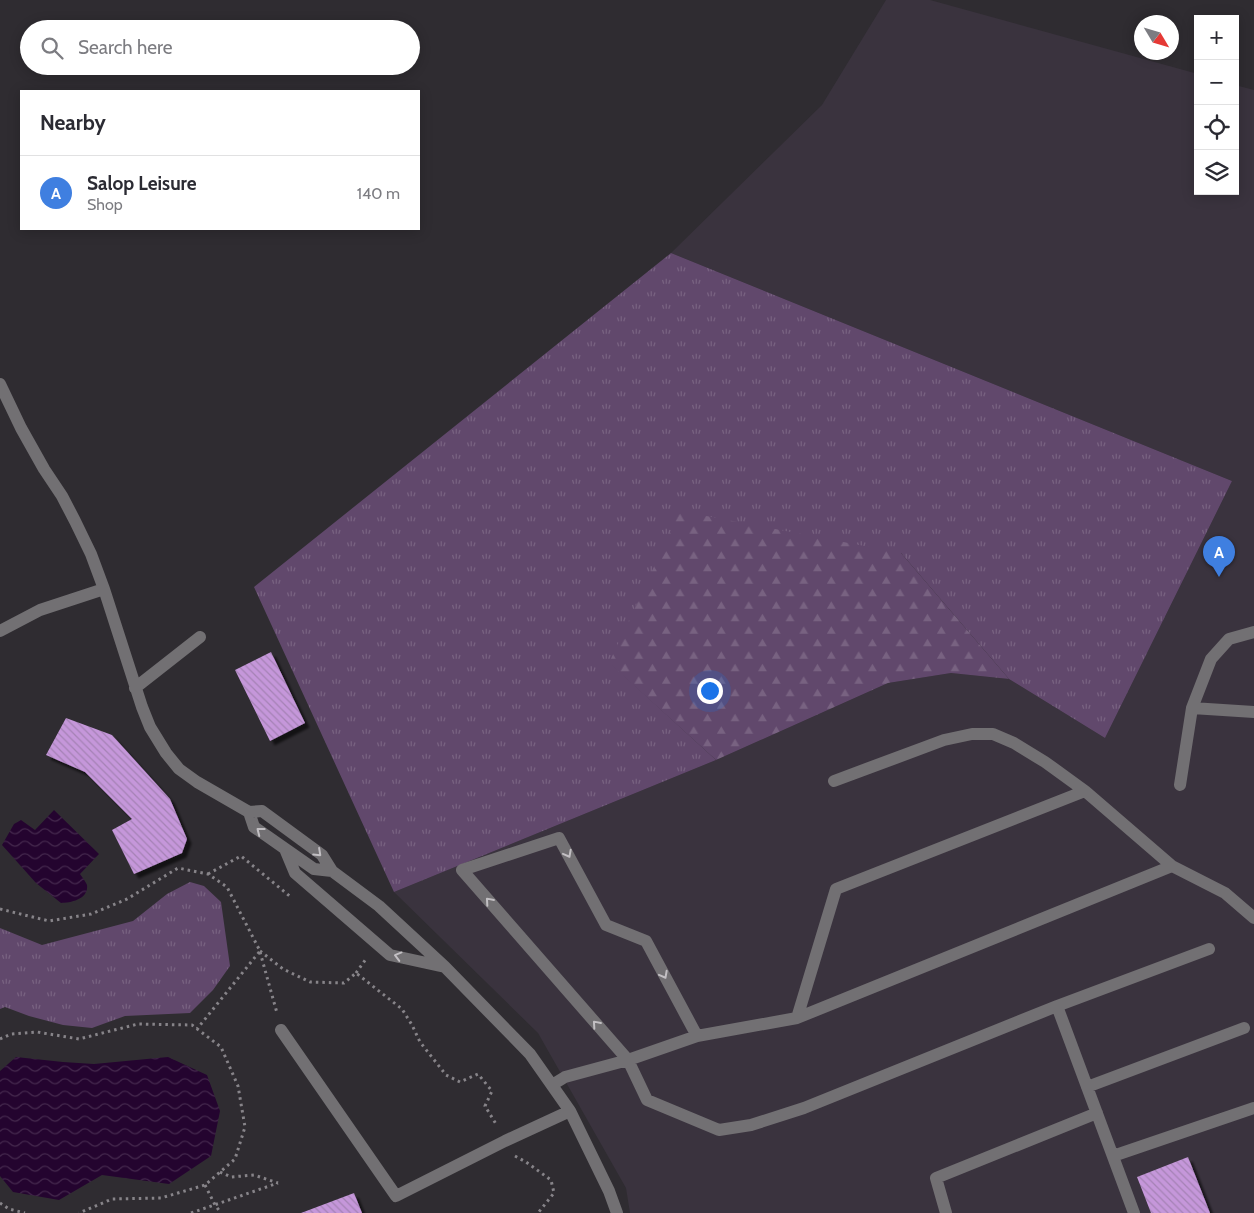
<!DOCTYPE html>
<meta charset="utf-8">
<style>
body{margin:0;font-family:Cabin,sans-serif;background:#f7f7f7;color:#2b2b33}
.controls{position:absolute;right:15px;top:15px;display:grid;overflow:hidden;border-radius:0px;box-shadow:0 2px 12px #0003}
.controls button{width:45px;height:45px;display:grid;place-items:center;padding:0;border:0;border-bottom:1px solid #e1e1e2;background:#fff;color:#2b2b33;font:25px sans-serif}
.compass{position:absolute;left:1134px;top:15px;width:45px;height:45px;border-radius:50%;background:#fff;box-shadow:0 2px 12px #0003;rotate:128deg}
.you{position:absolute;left:709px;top:690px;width:18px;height:18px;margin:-12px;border:4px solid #fff;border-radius:50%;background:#1a73e8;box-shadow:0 0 0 8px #1a73e833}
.badge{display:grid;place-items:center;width:32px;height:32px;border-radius:50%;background:#0f766e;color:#fff;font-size:16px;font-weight:700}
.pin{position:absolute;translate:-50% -41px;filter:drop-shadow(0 1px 2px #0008)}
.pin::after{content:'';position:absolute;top:26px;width:18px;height:15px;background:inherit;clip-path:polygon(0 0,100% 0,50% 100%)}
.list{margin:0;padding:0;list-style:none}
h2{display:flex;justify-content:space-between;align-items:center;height:65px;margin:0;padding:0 20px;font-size:21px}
h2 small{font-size:16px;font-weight:400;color:#7c7c81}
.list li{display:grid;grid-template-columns:32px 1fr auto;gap:15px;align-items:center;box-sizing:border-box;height:75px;padding:0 20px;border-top:1px solid #e1e1e2}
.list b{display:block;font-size:19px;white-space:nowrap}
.list p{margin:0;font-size:16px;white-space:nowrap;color:#7c7c81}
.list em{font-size:16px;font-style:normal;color:#7c7c81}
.icon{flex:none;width:28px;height:28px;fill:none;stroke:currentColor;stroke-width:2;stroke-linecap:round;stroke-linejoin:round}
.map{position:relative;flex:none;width:1254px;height:1213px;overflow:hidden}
.search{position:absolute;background:#fff;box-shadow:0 2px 12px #0003;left:20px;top:20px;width:400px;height:55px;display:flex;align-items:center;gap:12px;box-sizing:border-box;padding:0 18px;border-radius:28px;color:#7c7c81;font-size:19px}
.panel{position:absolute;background:#fff;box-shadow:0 2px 12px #0003;left:20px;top:90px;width:400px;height:140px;border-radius:0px}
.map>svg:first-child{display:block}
</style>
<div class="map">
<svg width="1254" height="1213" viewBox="0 0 1254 1213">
<defs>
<pattern id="grass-tufts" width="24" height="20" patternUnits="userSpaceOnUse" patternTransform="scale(1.25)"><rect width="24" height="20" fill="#61486c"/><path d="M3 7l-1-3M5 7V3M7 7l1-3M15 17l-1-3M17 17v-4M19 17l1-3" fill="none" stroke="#786281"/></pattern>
<pattern id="forest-firs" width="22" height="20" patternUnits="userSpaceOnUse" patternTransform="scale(1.25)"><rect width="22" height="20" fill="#61486c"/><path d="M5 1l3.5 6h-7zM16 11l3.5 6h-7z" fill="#786281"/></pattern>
<pattern id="water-waves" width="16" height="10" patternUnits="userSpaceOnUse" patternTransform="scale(1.25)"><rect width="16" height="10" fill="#24042f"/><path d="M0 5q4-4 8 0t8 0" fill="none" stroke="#44284d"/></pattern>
<pattern id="building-back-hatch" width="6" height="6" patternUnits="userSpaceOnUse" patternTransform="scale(1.25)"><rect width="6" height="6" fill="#c597da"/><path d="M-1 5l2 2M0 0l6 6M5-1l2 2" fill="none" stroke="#a582b5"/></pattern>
<filter id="shadow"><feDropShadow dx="4.5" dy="4.5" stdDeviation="1" flood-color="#0009"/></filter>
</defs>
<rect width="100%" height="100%" fill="#2f2c31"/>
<!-- built -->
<path fill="#3a333e" d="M886,0H930L1198,74V191H1235V85L1254,90V1213H630L626,1188L538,1033L394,892L716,760L888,683L951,673L1009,679L1105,738L1232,481L671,253L822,105Z"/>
<!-- grass -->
<path fill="url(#grass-tufts)" d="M671,253L1232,481L1105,738L1009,679L901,553L610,663L716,760L394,892L254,587Z
M190,882L204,886L221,902L230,966L213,990L190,1013L125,1016L92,1028L63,1025L29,1016L5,1007L0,1009V928L42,945L133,921L167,894Z"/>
<!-- forest -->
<path fill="url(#forest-firs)" d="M680,511L901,553L1009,679L951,673L888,683L716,760L609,663Z"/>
<!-- water -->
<path fill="url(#water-waves)" d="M54,810L99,854L80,874C82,877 86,882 87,885C89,899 71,903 61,903L36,883L2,845L14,824L21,820L35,830Z
M16,1057L63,1062L94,1064L168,1057L207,1075L220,1111L211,1156L169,1184L102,1175L59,1200L13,1192L0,1176V1071Z"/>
<!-- building -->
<path fill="url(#building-back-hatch)" filter="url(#shadow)" d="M271,652L305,723L270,741L235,670Z
M66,718L112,735L170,799L187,839L182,853L134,874L112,830L132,819L85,772L46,755Z
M1188,1157L1210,1213H1151L1137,1177Z
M354,1193L362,1213H301Z"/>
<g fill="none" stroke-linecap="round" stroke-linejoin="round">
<!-- path -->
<path stroke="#878489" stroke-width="3" stroke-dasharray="2.5 4" stroke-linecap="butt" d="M208,874L241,856L292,898
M0,909L49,921L91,914L127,899L178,868L208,874L227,887L260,951L197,1029
M260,951L283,969L310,982L344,983L356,973L402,1009L412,1025L420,1042L446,1075L460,1082L478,1074L492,1091L485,1106L496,1124
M260,952L277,1013
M356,973L366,959
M0,1039L11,1034L37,1032L79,1039L138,1024L192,1025L221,1047L238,1086L245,1127L235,1159L205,1185L161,1198L112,1199L79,1213
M515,1156L526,1162L551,1180L554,1193L538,1213
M220,1172L231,1177L254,1175L278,1183
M205,1185L215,1205L221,1213
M0,1203L9,1209L25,1213
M191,1213L278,1183"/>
<!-- minor -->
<path stroke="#727073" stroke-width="12" d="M0,384L21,428L44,469L62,496L75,521L91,554L104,589L142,707L150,727L166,753L179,769L197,782L249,812L262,811L322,855L332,871L379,906L445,967L530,1054L570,1111L609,1191L617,1213
M0,631L40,610L104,589
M135,688L200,637
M1192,708L1211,659L1229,639L1254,632
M834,781L944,740L972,734H993L1014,743L1045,762L1085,791
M1180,785L1192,708L1254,712
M249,812L254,827L314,869L332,871
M285,849L295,873L390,955L445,967
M1057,1006L1134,1213
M797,1018L836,889L1085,791L1172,866
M281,1030L396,1196L505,1141L570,1111
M697,1036L646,941L606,925L559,838L462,870L628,1060L647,1100L719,1130L751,1125L804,1108L1057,1006L1209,949
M552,1085L565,1077L628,1060L697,1036L797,1018L1172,866L1225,893L1254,918
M1087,1087L1244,1028
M1113,1156L1254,1108
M946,1213L936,1178L1097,1113"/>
</g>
<!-- one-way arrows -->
<defs><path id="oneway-chevron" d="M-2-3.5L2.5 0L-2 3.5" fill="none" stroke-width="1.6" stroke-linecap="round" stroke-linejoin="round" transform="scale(1.25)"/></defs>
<g stroke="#c2bfc3">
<use href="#oneway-chevron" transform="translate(260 831) rotate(-142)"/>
<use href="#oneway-chevron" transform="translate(318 853) rotate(43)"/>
<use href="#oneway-chevron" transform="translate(568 854) rotate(62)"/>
<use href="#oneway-chevron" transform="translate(489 901) rotate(-131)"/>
<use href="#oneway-chevron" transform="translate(398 956) rotate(-165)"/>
<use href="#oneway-chevron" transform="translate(664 975) rotate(62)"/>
<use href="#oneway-chevron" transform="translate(596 1024) rotate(-131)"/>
</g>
</svg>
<div class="controls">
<button>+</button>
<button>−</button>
<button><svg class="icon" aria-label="locate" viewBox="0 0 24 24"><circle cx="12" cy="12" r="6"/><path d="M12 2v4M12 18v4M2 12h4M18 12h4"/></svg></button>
<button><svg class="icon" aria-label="layers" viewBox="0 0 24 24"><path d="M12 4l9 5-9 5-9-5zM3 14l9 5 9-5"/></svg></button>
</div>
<svg class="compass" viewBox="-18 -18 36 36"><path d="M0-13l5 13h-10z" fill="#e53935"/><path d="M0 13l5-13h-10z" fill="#7c7c81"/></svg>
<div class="you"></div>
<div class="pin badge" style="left:1219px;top:577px;background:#3f7fe0">A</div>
<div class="search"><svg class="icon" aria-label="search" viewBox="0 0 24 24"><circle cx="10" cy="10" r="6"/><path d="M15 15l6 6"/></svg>Search here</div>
<section class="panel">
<h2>Nearby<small></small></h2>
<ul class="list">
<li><span class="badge" style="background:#3f7fe0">A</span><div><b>Salop Leisure</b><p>Shop</p></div><em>140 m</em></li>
</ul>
</section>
</div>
